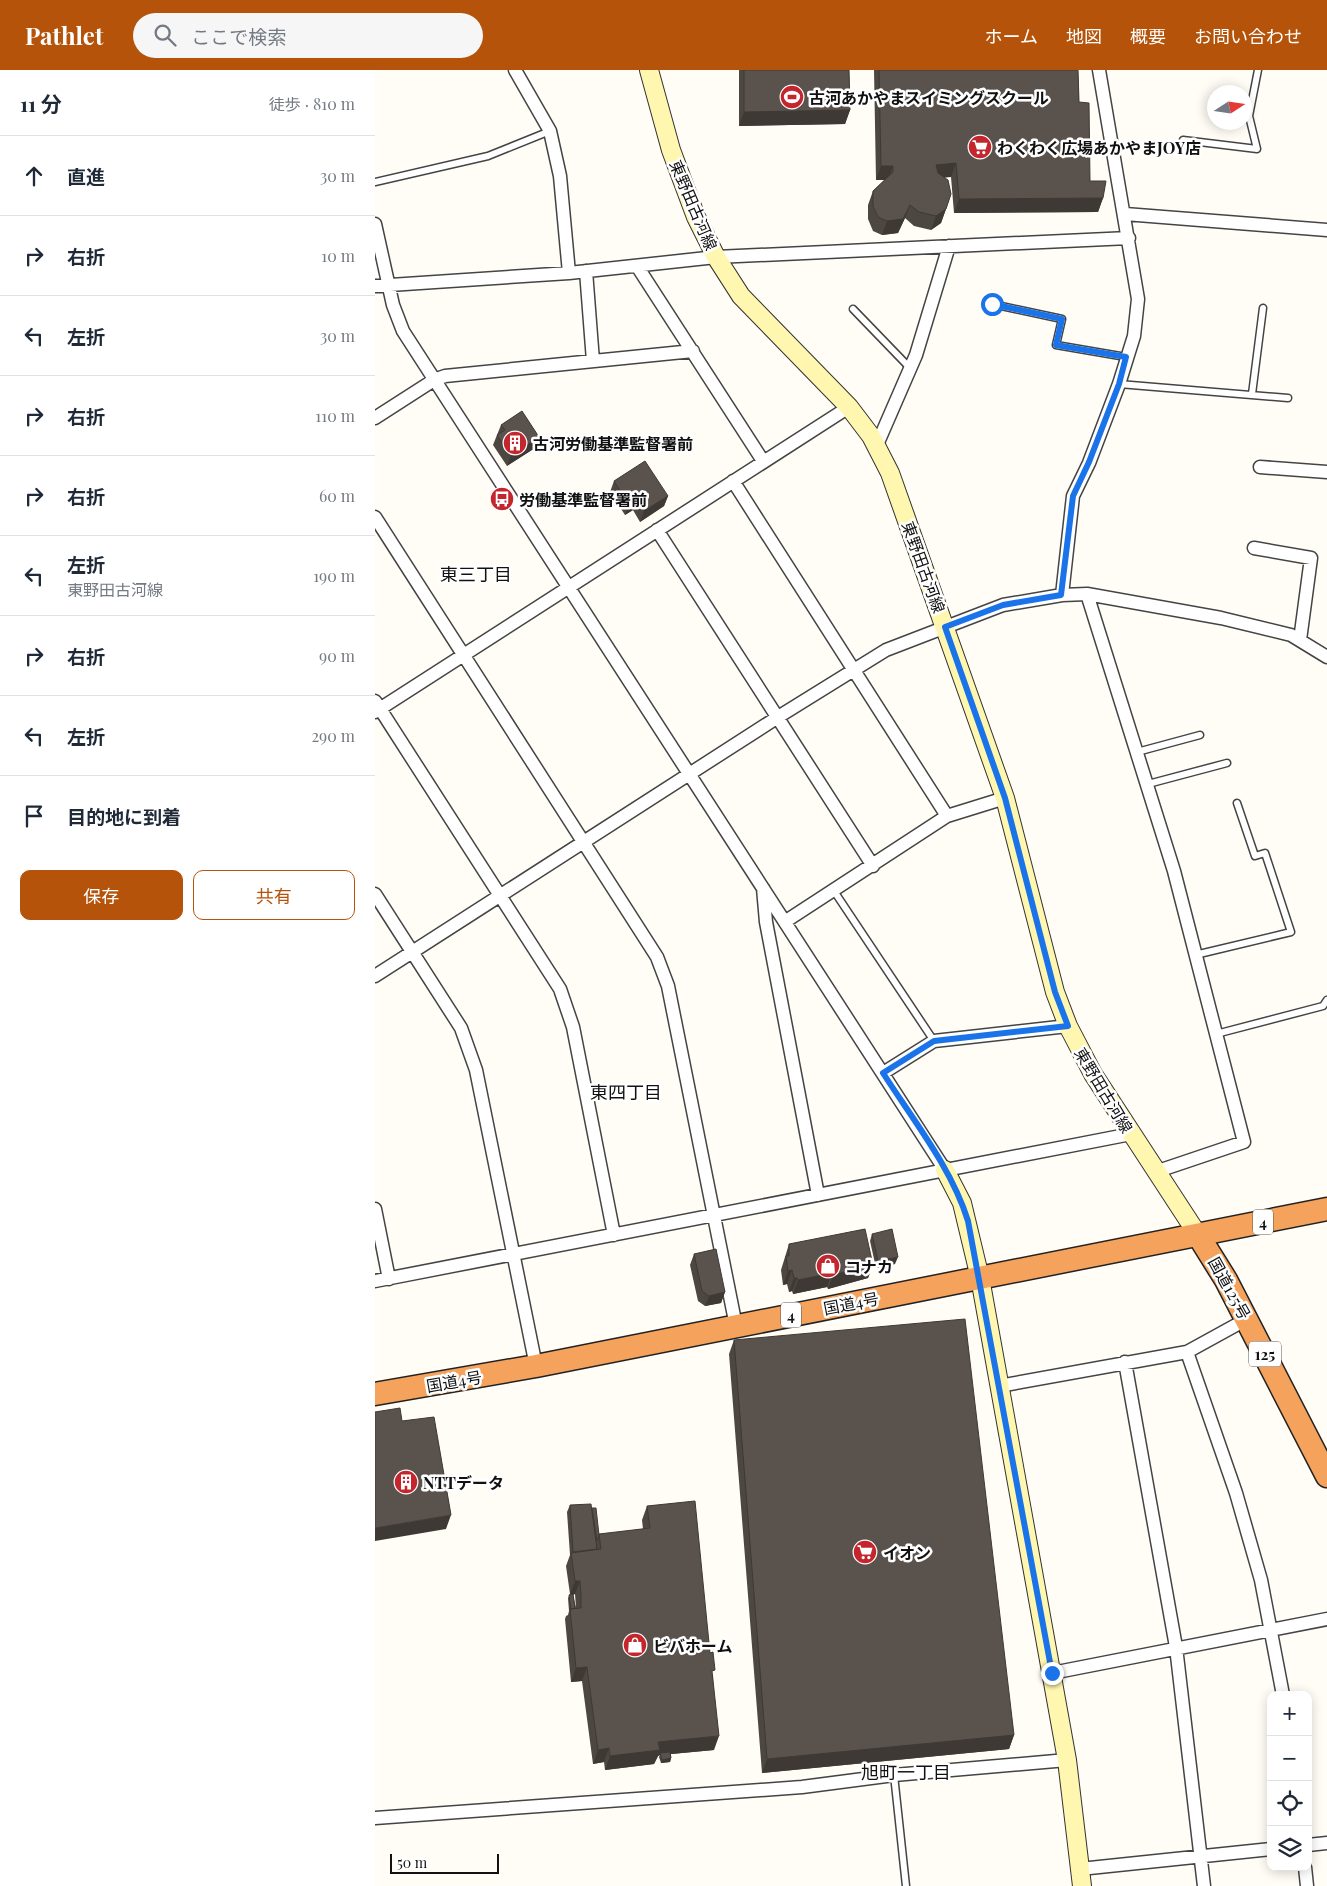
<!DOCTYPE html>
<html lang="ja">
<meta charset="utf-8">
<style>
body{margin:0;font-family:"Playfair Display","Noto Sans JP",serif;background:#f6f6f7;color:#1f2937}
.controls{position:absolute;right:15px;bottom:15px;display:grid;overflow:hidden;border-radius:10px;box-shadow:0 2px 12px #0003}
.controls button{width:45px;height:45px;display:grid;place-items:center;padding:0;border:0;border-bottom:1px solid #e0e1e3;background:#fff;color:#1f2937;font:25px sans-serif}
.compass{position:absolute;left:832px;top:15px;width:45px;height:45px;border-radius:50%;background:#fff;box-shadow:0 2px 12px #0003;rotate:78deg}
.scale{position:absolute;left:15px;bottom:12px;width:109px;box-sizing:border-box;padding-left:5px;border:2px solid #111;border-top:0;font-size:14px;line-height:18px;white-space:nowrap;color:#111;-webkit-text-stroke:4px #fff;paint-order:stroke}
.stop{position:absolute;width:15px;height:15px;margin:-11px;border:4px solid #1a73e8;border-radius:50%;background:#fff}
.stop.end{background:#1a73e8;border-color:#fff;box-shadow:0 1px 5px #0008}
.list{margin:0;padding:0;list-style:none}
h2{display:flex;justify-content:space-between;align-items:center;height:65px;margin:0;padding:0 20px;font-size:21px}
h2 small{font-size:16px;font-weight:400;color:#747a83}
.list li{display:grid;grid-template-columns:32px 1fr auto;gap:15px;align-items:center;box-sizing:border-box;height:80px;padding:0 20px;border-top:1px solid #e0e1e3}
.list b{display:block;font-size:19px;white-space:nowrap}
.list p{margin:0;font-size:16px;white-space:nowrap;color:#747a83}
.list em{font-size:16px;font-style:normal;color:#747a83}
.actions{display:flex;gap:10px;padding:15px 20px}
.actions a{flex:1;padding:11px 0;border:1px solid #b45309;border-radius:10px;text-align:center;font-size:18px;color:#b45309}
.actions .main{background:#b45309;color:#fff}
.icon{flex:none;width:28px;height:28px;fill:none;stroke:currentColor;stroke-width:2;stroke-linecap:round;stroke-linejoin:round}
.map{position:relative;flex:none;width:952px;height:1816px;overflow:hidden}
header{display:flex;align-items:center;gap:30px;box-sizing:border-box;height:70px;padding:0 25px;background:#b45309;color:#fff}
header strong{font-size:24px}
nav{display:flex;gap:28px;margin-inline-start:auto;font-size:18px}
.search{width:350px;height:45px;background:#f6f6f7;display:flex;align-items:center;gap:12px;box-sizing:border-box;padding:0 18px;border-radius:28px;color:#747a83;font-size:19px}
main{display:flex}
aside{flex:1;background:#fff}
.map>svg:first-child{display:block}
</style>
<header>
<strong>Pathlet</strong>
<div class="search"><svg class="icon" aria-label="search" viewBox="0 0 24 24"><circle cx="10" cy="10" r="6"/><path d="M15 15l6 6"/></svg>ここで検索</div>
<nav><a>ホーム</a><a>地図</a><a>概要</a><a>お問い合わせ</a></nav>
</header>
<main>
<aside>
<h2>11 分<small>徒歩 · 810 m</small></h2>
<ul class="list">
<li><svg class="icon" aria-label="ahead" viewBox="0 0 24 24"><path d="M12 20V5M6 11l6-6 6 6"/></svg><div><b>直進</b></div><em>30 m</em></li>
<li><svg class="icon" aria-label="right" viewBox="0 0 24 24"><path d="M7 20v-9h11M14 6l5 5-5 5"/></svg><div><b>右折</b></div><em>10 m</em></li>
<li><svg class="icon" aria-label="left" viewBox="0 0 24 24"><path d="M17 20v-9H6M10 6l-5 5 5 5"/></svg><div><b>左折</b></div><em>30 m</em></li>
<li><svg class="icon" aria-label="right" viewBox="0 0 24 24"><path d="M7 20v-9h11M14 6l5 5-5 5"/></svg><div><b>右折</b></div><em>110 m</em></li>
<li><svg class="icon" aria-label="right" viewBox="0 0 24 24"><path d="M7 20v-9h11M14 6l5 5-5 5"/></svg><div><b>右折</b></div><em>60 m</em></li>
<li><svg class="icon" aria-label="left" viewBox="0 0 24 24"><path d="M17 20v-9H6M10 6l-5 5 5 5"/></svg><div><b>左折</b><p>東野田古河線</p></div><em>190 m</em></li>
<li><svg class="icon" aria-label="right" viewBox="0 0 24 24"><path d="M7 20v-9h11M14 6l5 5-5 5"/></svg><div><b>右折</b></div><em>90 m</em></li>
<li><svg class="icon" aria-label="left" viewBox="0 0 24 24"><path d="M17 20v-9H6M10 6l-5 5 5 5"/></svg><div><b>左折</b></div><em>290 m</em></li>
<li><svg class="icon" aria-label="arrive" viewBox="0 0 24 24"><path d="M6 21V4h12l-3 4 3 4H6"/></svg><div><b>目的地に到着</b></div></li>
</ul>
<div class="actions"><a class="main">保存</a><a>共有</a></div>
</aside>
<div class="map">
<svg width="952" height="1816" viewBox="0 0 952 1816">
<rect width="100%" height="100%" fill="#fffdf5"/>
<g fill="none" stroke-linecap="round" stroke-linejoin="round">
<!-- lane casing -->
<g stroke="#444" stroke-width="9">
<path id="lane" d="M808,70L882,79L874,46L883,0
M0,112L113,86L175,61
M617,234L687,249L681,275L751,287
M478,239L535,298
M744,314L913,328
M877,324L888,238
M762,682L825,665
M773,714L852,693
M459,821L559,971
M820,885L916,862L890,783L880,786L862,733
M841,964L948,936L952,930
M519,1705L531,1816"/>
</g>
<!-- street casing -->
<g stroke="#444" stroke-width="15">
<path id="street" d="M140,0L175,61L185,106L194,203
M750,144L952,160
M0,154L18,235L28,261L570,1100
M262,196L388,391
M211,201L218,291
M0,216L194,203L341,187L754,168
M0,348L59,310L70,306L318,281
M501,377L541,285L574,176
M885,397L952,402
M358,411L572,746
M0,447L282,887L293,916L361,1256
M282,460L498,796
M879,478L936,488L925,570
M712,524L799,801L869,1072L780,1102
M687,525L698,426L714,393L744,314L759,266L763,229L724,0
M0,631L185,919L198,957L239,1165
M0,642L474,337
M388,818L391,852L443,1125
M0,824L86,958L101,1000L161,1296
M411,851L572,746L630,728
M0,906L403,647L511,580L628,535L687,525L712,524L846,548L916,565L952,587
M508,1003L559,971L693,956
M0,1139L14,1209
M0,1211L756,1064
M812,1282L861,1423L886,1510L908,1625
M750,1292L801,1577L829,1816
M624,1316L812,1282L872,1249
M677,1603L952,1549
M0,1748L427,1717L519,1705L692,1690
M933,1775L952,1773
M930,1797L932,1816
M705,1799L896,1779"/>
</g>
<!-- secondary casing -->
<g stroke="#333" stroke-width="20">
<path id="secondary" d="M274,0L296,80L321,147L341,187L366,226L474,337L496,366L515,403L630,728L680,922L693,956L718,1004L823,1165
M570,1100L587,1133L605,1208L692,1690L707,1816"/>
</g>
<!-- highway casing -->
<g stroke="#222" stroke-width="25">
<path id="highway" d="M823,1165L851,1210L952,1406
M0,1324L161,1296L952,1139"/>
</g>
<!-- lane -->
<use href="#lane" stroke="#fff" stroke-width="6"/>
<!-- street -->
<use href="#street" stroke="#fff" stroke-width="12"/>
<!-- secondary -->
<use href="#secondary" stroke="#fff6b0" stroke-width="18"/>
<!-- highway -->
<use href="#highway" stroke="#f5a25d" stroke-width="22"/>
</g>
<!-- wall -->
<path fill="#4d4742" fill-rule="evenodd" d="M364,0H474L475,40L470,54L364,56Z
M499,0H703L704,32L715,111L728,128L723,142L579,143L576,107H569L571,139L566,153L556,160L539,156L530,148L523,163L507,165L498,161L493,149V135L498,121L510,110H501Z
M126,355L164,367L160,378L132,396L118,375Z
M239,411L293,426L289,436L265,452L258,440L250,445L235,422Z
M497,1164L520,1194L501,1198L495,1171Z
M414,1174L498,1195L493,1208L453,1219L452,1217L418,1224L417,1221L414,1222L412,1214L408,1215L406,1200Z
M319,1184L350,1222L346,1233L330,1236L323,1231L315,1195Z
M359,1270L639,1665L634,1679L387,1703L354,1284Z
M195,1435L217,1438L224,1465L268,1459L267,1450L272,1436L338,1606L339,1680L296,1684V1688L295,1692L286,1693L284,1687L285,1685L283,1686L279,1694L230,1700L229,1692L218,1694L207,1611L196,1612L190,1549L191,1546L193,1545L194,1541L193,1528L195,1524L191,1496L195,1485L192,1442ZM200,1524L201,1538L198,1525Z"/>
<!-- shaded-wall -->
<path fill="#3f3936" d="M475,40L470,54L364,56L369,42Z
M581,93L576,107L556,109L561,95Z
M506,96H518L513,110H501Z
M728,128L723,142L579,143L584,129Z
M535,135L530,148L523,163L507,165L512,151Z
M571,139L566,153L556,160L561,146Z
M164,367L160,378L132,396L136,386Z
M293,426L289,436L265,452L269,441Z
M262,430L258,440L250,445L254,435Z
M523,1187L520,1194L501,1198L503,1191Z
M498,1195L493,1208L453,1219L458,1205Z
M417,1200L412,1214L408,1215L413,1201Z
M457,1203L452,1217L418,1224L423,1210Z
M419,1208H422L417,1221L414,1222Z
M350,1222L346,1233L330,1236L334,1226Z
M76,1445L71,1459L0,1471V1458Z
M200,1511H205L200,1524L195,1525Z
M212,1597L207,1611L196,1612L201,1598Z
M639,1665L634,1679L387,1703L392,1689Z
M344,1666L339,1680L286,1685L285,1683V1685L283,1686L279,1694L230,1700L235,1686L283,1672Z
M234,1678L229,1692L218,1694L223,1680Z
M296,1688L295,1692L286,1693L287,1690Z"/>
<!-- building -->
<path fill="#5a524d" stroke="#3f3936" d="M369,0H474L475,40L369,42Z
M504,0H703L704,32L714,33L715,111H731L728,128L584,129L581,93L561,95L563,103L573,110L576,124L571,139L561,146L544,142L535,135L528,149L512,151L503,147L498,136V121L518,102V96H506Z
M147,341L164,367L136,386L122,365L130,360L126,355Z
M270,391L293,426L269,441L262,430L254,435L239,411Z
M490,1159L498,1195L458,1205L457,1203L423,1210L422,1208H419L417,1200L413,1201L411,1186H414V1174Z
M517,1159L523,1187L503,1191L497,1164Z
M341,1179L350,1222L334,1226L327,1221L319,1184Z
M590,1249L639,1665L392,1689L359,1270Z
M25,1338L27,1351L59,1347L76,1445L0,1458V1342Z
M320,1431L335,1583L338,1582L340,1600L337,1601L344,1666L283,1672L285,1680L235,1686L234,1678L223,1680L212,1597L201,1598L195,1539L206,1538V1526L205,1511H200L196,1483L226,1479L224,1464L275,1458L272,1436Z
M216,1434L222,1479L198,1482L195,1435Z
M217,1438H221L224,1465L222,1471Z
M198,1524L200,1538L196,1539L194,1525Z
M295,1682L296,1688L287,1690L285,1683Z"/>
<g fill="none" stroke-linecap="round" stroke-linejoin="round">
<!-- route -->
<path stroke="#1a73e8" stroke-width="6" d="M617,234L687,249L681,275L751,287L744,314L714,392L698,426L686,525L628,535L570,557L630,728L680,922L693,956L559,971L508,1003C538,1050 576,1097 593,1151L677,1603"/>
</g>
<!-- icons -->
<defs>
<g id="stadium-disc" transform="scale(1.25)"><circle r="9.5" fill="#c4262e" stroke="#fff"/><path d="M0-5a6.5 5 0 1 0 0 10a6.5 5 0 1 0 0-10ZM-3.5-1.8h7v3.6h-7Z" fill="#fff"/></g>
<g id="supermarket-disc" transform="scale(1.25)"><circle r="9.5" fill="#c4262e" stroke="#fff"/><path d="M-6-5.5h2.5l.6 2H6L4.5 2H-2.5L-4.4-4H-6ZM-1.5 3.2a1.3 1.3 0 1 0 .1 0ZM3 3.2a1.3 1.3 0 1 0 .1 0Z" fill="#fff"/></g>
<g id="building-disc" transform="scale(1.25)"><circle r="9.5" fill="#c4262e" stroke="#fff"/><path d="M-4-6H4V6H1V3H-1V6H-4ZM-2.5-4.3h1.7v1.8h-1.7ZM.8-4.3h1.7v1.8H.8ZM-2.5-1h1.7V.8h-1.7ZM.8-1h1.7V.8H.8Z" fill="#fff"/></g>
<g id="bus-disc" transform="scale(1.25)"><circle r="9.5" fill="#c4262e" stroke="#fff"/><path d="M-5-6H5V4H4V6H2V4H-2V6H-4V4H-5ZM-3.5-4V0h7V-4ZM-3.5 1.2v1.5H-2V1.2ZM2 1.2v1.5H3.5V1.2Z" fill="#fff"/></g>
<g id="shop-disc" transform="scale(1.25)"><circle r="9.5" fill="#c4262e" stroke="#fff"/><path d="M-5-2.5h2.3a2.7 3.5 0 0 1 5.4 0H5L5.5 6h-11ZM-1.5-2.5h3a1.5 2.3 0 0 0-3 0Z" fill="#fff"/></g>
</defs>
<g fill-rule="evenodd">
<use href="#stadium-disc" x="417" y="27"/>
<use href="#supermarket-disc" x="605" y="77"/>
<use href="#building-disc" x="140" y="373"/>
<use href="#bus-disc" x="127" y="429"/>
<use href="#shop-disc" x="453" y="1196"/>
<use href="#building-disc" x="31" y="1412"/>
<use href="#supermarket-disc" x="490" y="1482"/>
<use href="#shop-disc" x="260" y="1575"/>
</g>
<g text-anchor="middle" dominant-baseline="central" stroke-width="5" stroke-linejoin="round" paint-order="stroke">
<!-- shield labels -->
<g fill="#fff" stroke="#585858" stroke-width="1">
<rect x="878" y="1139.5" width="20" height="25" rx="4"/>
<rect x="406" y="1232.5" width="20" height="25" rx="4"/>
<rect x="874" y="1271.5" width="32" height="25" rx="4"/>
</g>
<g font-size="15" font-weight="bold" fill="#111">
<text x="888" y="1152">4</text>
<text x="416" y="1245">4</text>
<text x="890" y="1284">125</text>
</g>
<!-- poi labels -->
<g font-size="16" font-weight="bold" fill="#111" stroke="#fff" text-anchor="start">
<text x="434" y="27">古河あかやまスイミングスクール</text>
<text x="622" y="77">わくわく広場あかやまJOY店</text>
<text x="158" y="373">古河労働基準監督署前</text>
<text x="144" y="429">労働基準監督署前</text>
<text x="470" y="1196">コナカ</text>
<text x="48" y="1412">NTTデータ</text>
<text x="508" y="1482">イオン</text>
<text x="278" y="1575">ビバホーム</text>
</g>
<!-- street labels -->
<g font-size="16" fill="#111" stroke="#fff">
<text transform="translate(319 135) rotate(67)">東野田古河線</text>
<text transform="translate(549 497) rotate(70)">東野田古河線</text>
<text transform="translate(729 1020) rotate(59)">東野田古河線</text>
<text transform="translate(855 1218) rotate(61)">国道125号</text>
<text transform="translate(476 1233) rotate(-11)">国道4号</text>
<text transform="translate(79 1311) rotate(-10)">国道4号</text>
</g>
<!-- neighbourhood labels -->
<g font-size="18" fill="#111" stroke="#fff">
<text x="101" y="504">東三丁目</text>
<text x="251" y="1022">東四丁目</text>
<text x="531" y="1702">旭町一丁目</text>
</g>
</g>
</svg>
<div class="controls">
<button>+</button>
<button>−</button>
<button><svg class="icon" aria-label="locate" viewBox="0 0 24 24"><circle cx="12" cy="12" r="6"/><path d="M12 2v4M12 18v4M2 12h4M18 12h4"/></svg></button>
<button><svg class="icon" aria-label="layers" viewBox="0 0 24 24"><path d="M12 4l9 5-9 5-9-5zM3 14l9 5 9-5"/></svg></button>
</div>
<svg class="compass" viewBox="-18 -18 36 36"><path d="M0-13l5 13h-10z" fill="#e53935"/><path d="M0 13l5-13h-10z" fill="#747a83"/></svg>
<div class="scale">50 m</div>
<div class="stop" style="left:617px;top:234px"></div>
<div class="stop end" style="left:677px;top:1603px"></div>
</div>
</main>
